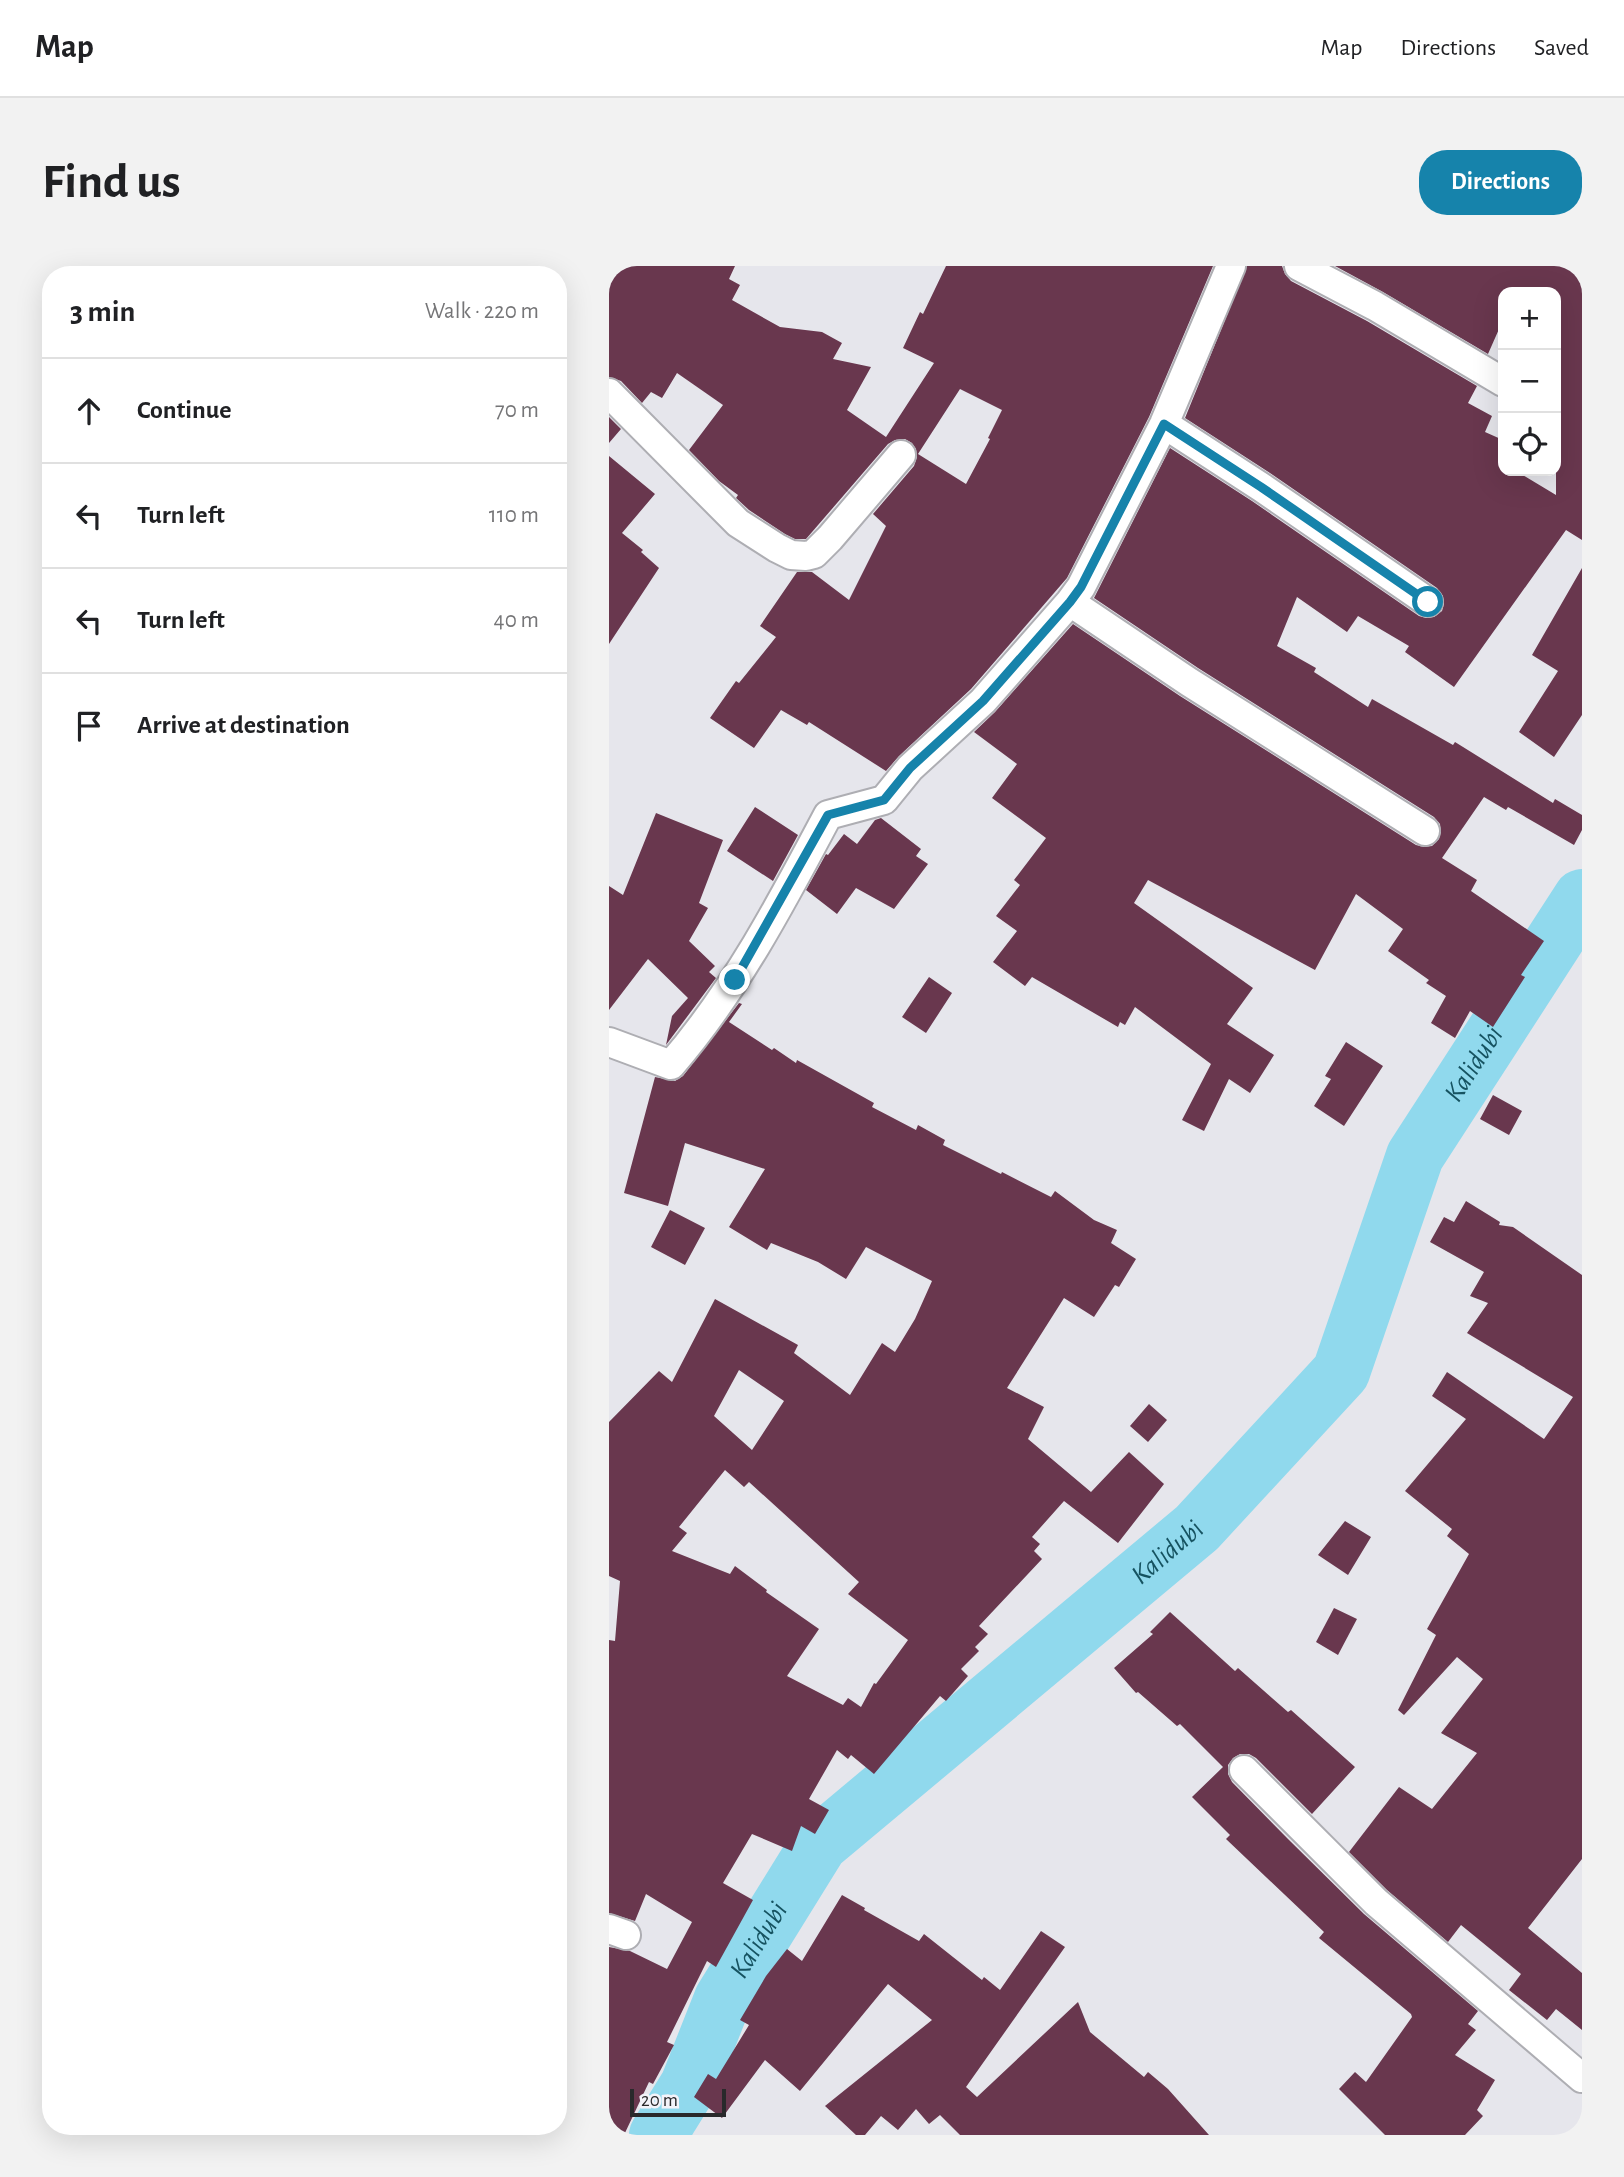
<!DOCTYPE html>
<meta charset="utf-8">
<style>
body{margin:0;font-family:"Alegreya Sans",sans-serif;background:#f2f2f2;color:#202124}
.controls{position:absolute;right:21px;top:21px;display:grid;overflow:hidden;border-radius:14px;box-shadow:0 7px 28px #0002}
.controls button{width:63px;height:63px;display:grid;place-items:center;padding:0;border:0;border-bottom:2px solid #e0e0e0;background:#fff;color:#202124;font:35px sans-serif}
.scale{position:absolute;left:21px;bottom:18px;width:96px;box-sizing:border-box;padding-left:7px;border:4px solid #29292b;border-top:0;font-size:19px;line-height:24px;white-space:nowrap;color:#29292b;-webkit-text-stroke:5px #f3f3f9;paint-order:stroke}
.stop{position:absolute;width:21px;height:21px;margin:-16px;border:5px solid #1683ab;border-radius:50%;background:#fff}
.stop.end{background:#1683ab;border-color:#fff;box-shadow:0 2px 7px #0008}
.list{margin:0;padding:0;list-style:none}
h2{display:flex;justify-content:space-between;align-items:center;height:91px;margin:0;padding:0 28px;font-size:30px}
h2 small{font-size:23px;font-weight:400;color:#757577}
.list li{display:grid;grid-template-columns:46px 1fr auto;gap:21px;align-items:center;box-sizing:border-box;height:105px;padding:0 28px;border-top:2px solid #e0e0e0}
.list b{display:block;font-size:26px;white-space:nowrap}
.list em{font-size:23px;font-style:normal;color:#757577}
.icon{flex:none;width:38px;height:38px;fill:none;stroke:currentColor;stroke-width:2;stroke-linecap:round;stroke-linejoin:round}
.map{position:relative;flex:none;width:973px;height:1869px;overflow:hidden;border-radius:28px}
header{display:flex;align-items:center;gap:42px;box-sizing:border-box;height:98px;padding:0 35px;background:#fff;border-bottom:2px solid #e0e0e0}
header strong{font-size:33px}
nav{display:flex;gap:38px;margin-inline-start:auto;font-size:24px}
.intro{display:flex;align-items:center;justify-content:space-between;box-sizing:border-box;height:168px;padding:0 42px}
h1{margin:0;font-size:49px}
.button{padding:18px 32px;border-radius:28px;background:#1683ab;color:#fff;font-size:24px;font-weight:700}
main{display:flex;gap:42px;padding:0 42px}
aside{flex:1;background:#fff;border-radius:28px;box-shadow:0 7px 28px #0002}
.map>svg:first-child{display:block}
</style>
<header>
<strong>Map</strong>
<nav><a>Map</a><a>Directions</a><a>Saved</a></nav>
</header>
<div class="intro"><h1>Find us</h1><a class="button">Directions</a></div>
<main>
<aside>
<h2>3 min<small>Walk · 220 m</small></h2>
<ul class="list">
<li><svg class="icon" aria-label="ahead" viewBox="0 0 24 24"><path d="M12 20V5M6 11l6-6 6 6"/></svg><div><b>Continue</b></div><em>70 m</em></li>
<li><svg class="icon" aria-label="left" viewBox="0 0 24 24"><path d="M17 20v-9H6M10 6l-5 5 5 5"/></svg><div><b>Turn left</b></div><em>110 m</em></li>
<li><svg class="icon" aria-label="left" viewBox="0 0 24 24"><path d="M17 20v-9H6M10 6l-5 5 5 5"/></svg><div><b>Turn left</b></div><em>40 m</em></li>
<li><svg class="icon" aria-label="arrive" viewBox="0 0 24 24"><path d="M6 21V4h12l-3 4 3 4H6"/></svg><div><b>Arrive at destination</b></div></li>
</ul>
</aside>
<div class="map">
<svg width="973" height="1869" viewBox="0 0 973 1869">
<rect width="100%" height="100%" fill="#e6e6ec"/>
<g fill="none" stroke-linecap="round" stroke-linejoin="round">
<!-- river -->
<path stroke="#90d9ed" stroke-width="58" id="s1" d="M49,1869L80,1819L114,1733L210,1578L588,1262L732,1106L806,890L973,632"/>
</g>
<!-- building -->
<path fill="#69374e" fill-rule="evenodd" d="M0,0H126L120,13L131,19L123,34L171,61L213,66L233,77L224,93L262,101L238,144L277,171L325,97L294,82L311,46L314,48L337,0H604L540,151L458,312L362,423L290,490L277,505L200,456L198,459L172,444L145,482L101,452L127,415L130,417L167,371L151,360L188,306H203L240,334L277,260L264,248L305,200L308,191L307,183L303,177L296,173L286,174L279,178L197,273H186L176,268L140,244L127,232L129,229L110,215L80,184L114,139L68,107L53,132L42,126L33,137L12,115L0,111ZM351,123L393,144L379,172L381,173L357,218L309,188Z
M638,0H673L676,8L682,15L758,55L868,120L859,137L883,150L876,166L894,174V205H907L947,229V26H894V54L879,88L774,26L726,0H973V274L957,264L845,421L796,386L800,380L749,350L738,366L688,331L668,380L707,402L705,406L759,441L763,433L844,479L846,476L944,537L946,533L973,549V564L965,579L899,541L897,544L875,531L833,592L868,614L862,625L935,675L912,709L916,711L884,761L861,745L846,772L822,757L837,730L817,717L820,714L779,685L794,663L747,628L706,704L539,614L525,637L644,722L618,758L665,789L641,827L620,813L595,865L573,854L602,798L526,741L516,759L511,756L509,761L423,711L416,720L384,696L408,665L387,650L411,619L405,614L437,572L383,532L408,498L365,466L386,446L464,358L571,430L807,579L815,581L823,580L830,573L832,566L831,558L825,551L589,402L485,332L561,182L643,235L810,350L817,352L825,351L833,345L835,338L834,330L828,322L661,207L576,152Z
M0,151L12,163L0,177Z
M0,190L46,228L13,267L34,284L32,286L50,302L0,378Z
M973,302V449L945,491L910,466L949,405L923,389Z
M146,541L189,569L164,615L118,585Z
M47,547L114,574L90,637L99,642L80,675L106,700L100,706L107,712L57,779L63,750L79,732L39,693L0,744V620L14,629Z
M272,552L312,583L307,590L319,598L285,643L247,622L228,648L197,624L217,588L219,589L235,568L248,578L266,554Z
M320,711L343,727L317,767L293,751Z
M130,737L133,738L120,756L163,784L165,782L187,797L188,794L265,837L263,841L307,864L309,859L336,874L334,879L392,908L393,906L442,931L446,925L485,954L508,964L502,977L527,993L510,1021L506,1019L485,1051L455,1032L398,1122L435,1141L419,1173L482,1226L520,1186L555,1218L509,1277L455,1235L423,1271L431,1278L425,1285L433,1293L370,1360L379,1368L366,1381L370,1385L352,1403L359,1410L337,1435L331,1430L265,1508L242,1489L239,1493L228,1484L200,1533L220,1544L206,1568L192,1560L183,1585L143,1568L114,1617L144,1634L107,1701L98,1695L58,1776L65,1779L44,1818L40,1816L15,1869H0V1681L21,1685L58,1703L83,1656L37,1628L26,1655L0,1647V1374L6,1375L11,1315L0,1310V1156L50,1105L63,1116L106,1033L189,1079L185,1087L241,1129L273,1077L286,1086L306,1053L323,1015L257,981L237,1013L209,996L162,977L158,984L120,961L156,903L76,877L59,940L15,927L46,811L66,815L74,810ZM130,1104L175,1135L143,1184L105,1150ZM116,1204L135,1221L140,1216L250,1316L239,1328L299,1374L267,1418L265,1417L252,1441L239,1432L234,1439L178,1410L210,1363L157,1326L158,1324L126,1300L121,1308L63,1285L78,1267L70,1261Z
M737,776L774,800L735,860L705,840L722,813L716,810Z
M884,829L913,845L900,869L871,853Z
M857,935L891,956L890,959L904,961L973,1009V1593L919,1662L973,1707V1764L947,1743L938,1754L900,1724L912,1708L852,1659L839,1676L778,1624L740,1586L790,1521L823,1543L868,1487L832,1467L874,1413L848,1391L795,1449L789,1444L827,1369L818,1363L860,1288L838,1270L843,1263L796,1225L857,1153L823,1130L838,1106L935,1173L964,1131L858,1067L879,1037L861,1030L875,1006L821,976L835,951L845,956Z
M61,944L96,962L76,999L42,981Z
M540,1138L558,1154L539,1176L521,1160Z
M736,1255L762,1271L739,1309L709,1289Z
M725,1342L748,1353L729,1389L707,1376Z
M561,1346L626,1405L629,1402L679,1446L682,1444L746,1501L703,1548L647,1492L640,1488H631L624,1492L619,1499V1508L623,1516L679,1573L755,1648L869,1745L859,1758L867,1764L846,1789L886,1814L868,1844L874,1850L856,1869H776L730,1823L746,1806L757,1816L803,1751L802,1748L710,1672L715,1666L617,1573L621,1569L583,1531L614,1501L571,1458L568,1460L529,1426L527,1427L505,1402L544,1368L541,1366Z
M233,1629L256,1642L255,1644L310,1675L315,1668L373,1714L375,1711L391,1724L432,1665L456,1681L357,1821L368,1831L469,1736L481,1766L535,1811L539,1806L559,1823L600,1869H351L331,1849L320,1858L307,1843L289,1864L272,1850L256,1869H247L216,1840L323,1754L279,1718L191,1825L156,1794L113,1852L85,1831L99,1808L107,1813L140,1759L131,1754L157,1710L178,1683L193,1695Z"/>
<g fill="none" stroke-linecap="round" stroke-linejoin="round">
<!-- street casing -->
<g stroke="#aeaeb3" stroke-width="32">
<path id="street" d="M690,0L766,40L894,116
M0,127L129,257L168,282L182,289L197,290L205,288L221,272L292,189
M555,158L652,221L819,336
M461,336L580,416L816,565
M0,776L62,799C126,725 173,636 219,549L275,534L301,502L374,435L461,336L472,321L555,158L622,0
M635,1504L767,1636L973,1812
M0,1663L17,1669"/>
</g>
<!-- street -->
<use href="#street" stroke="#fff" stroke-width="28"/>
</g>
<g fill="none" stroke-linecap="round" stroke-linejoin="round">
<!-- route -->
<path stroke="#1683ab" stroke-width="9" d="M126,714L219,549L275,534L301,502L374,435L461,336L472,321L555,158L652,221L819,336"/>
</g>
<g text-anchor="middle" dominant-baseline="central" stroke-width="7" stroke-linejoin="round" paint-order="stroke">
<!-- water labels -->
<g font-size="28" font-style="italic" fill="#165361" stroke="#f3f3f9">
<text stroke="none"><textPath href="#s1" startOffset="1376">Kalidubi</textPath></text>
<text stroke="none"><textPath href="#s1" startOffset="788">Kalidubi</textPath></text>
<text stroke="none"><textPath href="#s1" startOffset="220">Kalidubi</textPath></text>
</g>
</g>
</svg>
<div class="controls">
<button>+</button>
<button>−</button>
<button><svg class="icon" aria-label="locate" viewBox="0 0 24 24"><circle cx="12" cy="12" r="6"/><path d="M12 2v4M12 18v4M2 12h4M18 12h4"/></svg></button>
</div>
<div class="scale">20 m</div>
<div class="stop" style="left:819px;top:336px"></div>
<div class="stop end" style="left:126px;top:714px"></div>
</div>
</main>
